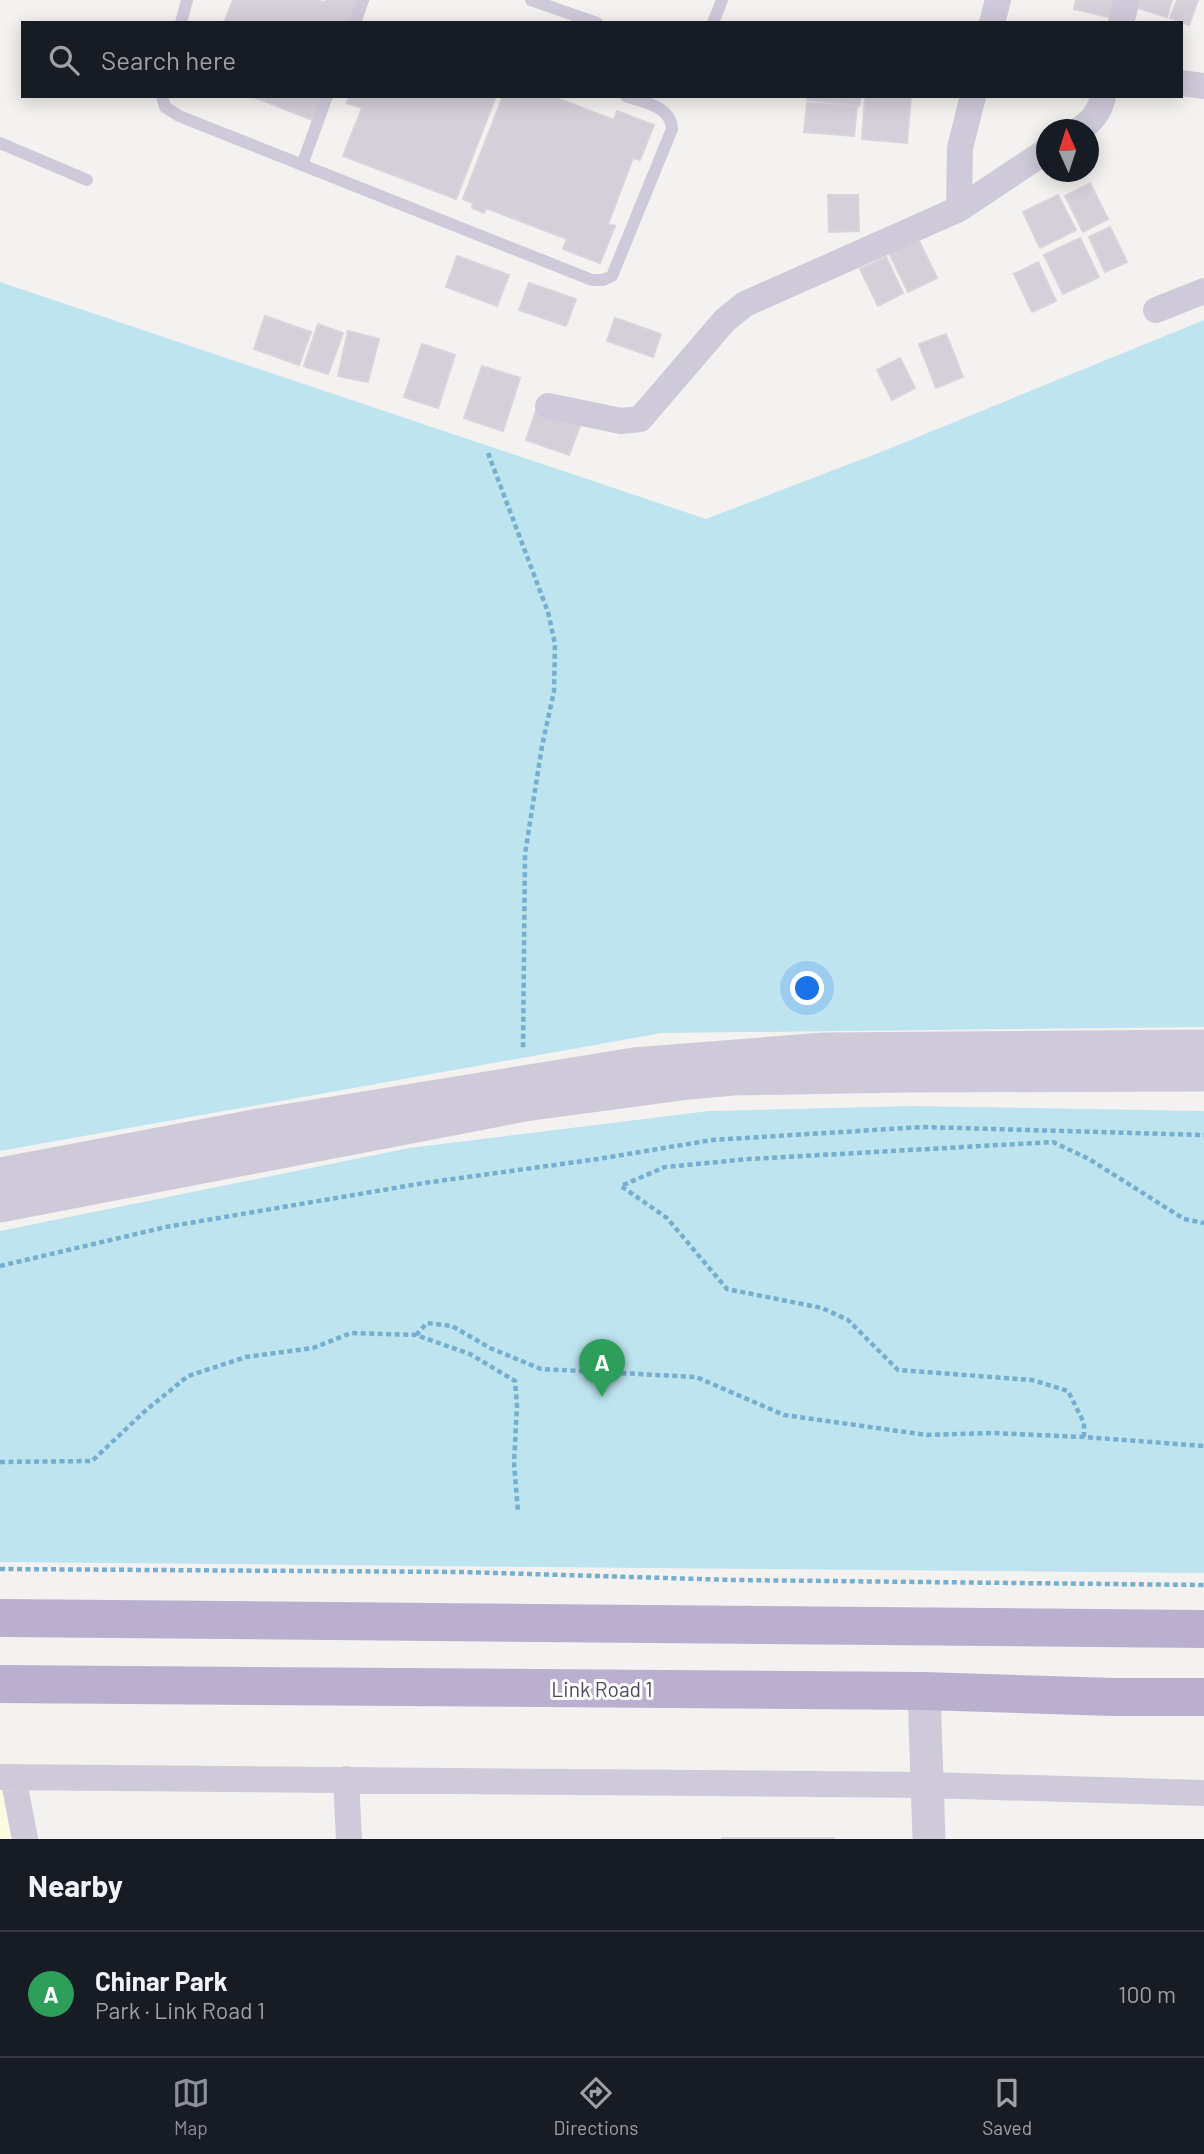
<!DOCTYPE html>
<meta charset="utf-8">
<style>
body{margin:0;font-family:Barlow,sans-serif;background:#20242c;color:#f1f3f6}
.compass{position:absolute;left:1036px;top:119px;width:63px;height:63px;border-radius:50%;background:#171b24;box-shadow:0 4px 18px #0003;rotate:357deg}
.you{position:absolute;left:808px;top:989px;width:24px;height:24px;margin:-18px;border:5px solid #fff;border-radius:50%;background:#1a73e8;box-shadow:0 0 0 10px #1a73e833}
.badge{display:grid;place-items:center;width:46px;height:46px;border-radius:50%;background:#8c9099;color:#fff;font-size:23px;font-weight:700}
.pin{position:absolute;translate:-50% -58px;filter:drop-shadow(0 2px 4px #0008)}
.pin::after{content:'';position:absolute;top:37px;width:24px;height:21px;background:inherit;clip-path:polygon(0 0,100% 0,50% 100%)}
.list{margin:0;padding:0;list-style:none}
h2{display:flex;justify-content:space-between;align-items:center;height:91px;margin:0;padding:0 28px;font-size:30px}
h2 small{font-size:23px;font-weight:400;color:#9ea1a6}
.list li{display:grid;grid-template-columns:46px 1fr auto;gap:21px;align-items:center;box-sizing:border-box;height:126px;padding:0 28px;border-top:2px solid #363941}
.list b{display:block;font-size:26px;white-space:nowrap}
.list p{margin:0;font-size:23px;white-space:nowrap;color:#9ea1a6}
.list em{font-size:23px;font-style:normal;color:#9ea1a6}
.icon{flex:none;width:38px;height:38px;fill:none;stroke:currentColor;stroke-width:2;stroke-linecap:round;stroke-linejoin:round}
.map{position:relative;flex:none;width:1204px;height:1839px;overflow:hidden}
.search{position:absolute;background:#171b24;box-shadow:0 4px 18px #0003;left:21px;right:21px;top:21px;height:77px;display:flex;align-items:center;gap:18px;box-sizing:border-box;padding:0 24px;border-radius:0px;color:#9ea1a6;font-size:26px}
.sheet{height:217px;background:#171b24}
nav{display:flex;justify-content:space-around;align-items:center;box-sizing:border-box;height:98px;border-top:2px solid #363941;background:#171b24;font-size:19px;color:#9ea1a6}
nav a{display:grid;justify-items:center;gap:4px}
nav .on{color:#8c9099}
.map>svg:first-child{display:block}
</style>
<div class="map">
<svg width="1204" height="1839" viewBox="0 0 1204 1839">
<rect width="100%" height="100%" fill="#f3f2f0"/>
<!-- medical -->
<path fill="#fcfae1" d="M0,1786H3L13,1839H0Z"/>
<!-- green -->
<path fill="#bee4f0" d="M0,282L706,519L886,450L1204,320V1027L662,1033L0,1151Z
M912,1106L1204,1111V1573L0,1562V1231L409,1148L709,1111Z"/>
<!-- building -->
<path fill="#d4cfd8" stroke="#d8d4dc" stroke-width="2" d="M233,0H317L325,3L326,0H359L350,23H224Z
M1076,0H1118L1113,18L1074,9Z
M1140,0H1172L1167,17L1138,8Z
M1177,0H1198L1189,25L1170,18Z
M251,96H321L312,120Z
M349,96H496L456,199L343,156L362,108L347,103Z
M503,96H551L614,120L617,111L654,125L640,160L633,158L608,224L615,226L600,263L563,249L567,239L486,208L484,213L472,208L473,203L463,199Z
M808,96H861L859,106L807,100Z
M865,96H911L907,143L862,139Z
M807,103L857,107L854,136L804,132Z
M1090,183L1108,219L1083,232L1065,196Z
M828,195H858L859,231L829,232Z
M1058,195L1076,230L1040,248L1023,212Z
M1110,227L1127,262L1105,272L1089,237Z
M1080,238L1099,277L1063,294L1044,255Z
M918,239L937,278L908,292L889,253Z
M457,256L509,275L497,306L446,287Z
M886,257L903,293L878,306L860,269Z
M1038,262L1056,301L1032,312L1014,274Z
M529,283L576,299L566,326L519,310Z
M265,316L311,332L299,365L254,349Z
M615,318L661,334L653,357L607,341Z
M318,324L343,333L328,374L304,366Z
M348,331L379,339L368,382L338,376Z
M946,334L963,377L936,388L919,344Z
M422,344L455,355L438,408L404,397Z
M900,358L915,388L892,400L877,370Z
M482,366L520,378L503,431L464,418Z
M537,408L581,423L569,455L526,440Z
M722,1838H834V1839H722Z"/>
<g fill="none" stroke-linecap="round" stroke-linejoin="round">
<!-- path -->
<path stroke="#76aecf" stroke-width="4.5" stroke-dasharray="5 3.5" stroke-linecap="butt" d="M488,453L548,612L555,644L554,691L542,746L525,854L523,1050
M0,1266L166,1227L424,1183L598,1159L712,1140L923,1127L1204,1135
M416,1335L427,1323L452,1326L490,1348L541,1369L696,1377L784,1415L927,1435L992,1433L1084,1437L1204,1446
M1084,1437V1423L1068,1391L1032,1380L898,1370L848,1320L822,1308L727,1289L667,1218L621,1186L665,1167L749,1159L1053,1142L1089,1159L1184,1219L1204,1223
M0,1462L92,1461L145,1411L188,1376L246,1357L313,1348L351,1333L416,1335L470,1354L515,1381L517,1406L514,1463L518,1512
M0,1569L463,1572L734,1580L1204,1585"/>
<!-- service -->
<path stroke="#cfcada" stroke-width="12" d="M531,0L597,23
M181,23L187,0
M355,23L363,0
M713,23L722,0
M162,96L165,107L179,116L592,280H603L612,276L672,129C671,106 645,103 626,96
M0,143L87,180
M302,165L327,96"/>
<!-- minor -->
<path stroke="#cfcada" stroke-width="26" d="M992,23L998,0
M1121,23L1127,0
M1181,83L1204,86
M1079,130C1092,121 1100,112 1103,96
M959,209L960,148L973,96
M1156,310L1204,291
M548,406L621,421L640,419L725,320L745,304L959,209L1046,151
M0,1777L926,1785L1204,1793
M13,1777L25,1839
M346,1779L349,1839"/>
<!-- tertiary -->
<path stroke="#cfcada" stroke-width="33" d="M0,1174L259,1125L634,1064L824,1049L1204,1046
M0,1206L525,1105L689,1083L733,1079L905,1076L1204,1075
M924,1691L929,1839"/>
<!-- primary -->
<path stroke="#bbafcf" stroke-width="38" d="M0,1618L1204,1629
M0,1684L924,1691L1114,1697H1204"/>
</g>
<g text-anchor="middle" dominant-baseline="central" stroke-width="6" stroke-linejoin="round" paint-order="stroke">
<!-- street labels -->
<g font-size="21" fill="#4f485e" stroke="#fff">
<text x="602" y="1688">Link Road 1</text>
</g>
</g>
</svg>
<svg class="compass" viewBox="-18 -18 36 36"><path d="M0-13l5 13h-10z" fill="#e53935"/><path d="M0 13l5-13h-10z" fill="#9ea1a6"/></svg>
<div class="you"></div>
<div class="pin badge" style="left:602px;top:1397px;background:#2e9e5b">A</div>
<div class="search"><svg class="icon" aria-label="search" viewBox="0 0 24 24"><circle cx="10" cy="10" r="6"/><path d="M15 15l6 6"/></svg>Search here</div>
</div>
<section class="sheet">
<h2>Nearby<small></small></h2>
<ul class="list">
<li><span class="badge" style="background:#2e9e5b">A</span><div><b>Chinar Park</b><p>Park · Link Road 1</p></div><em>100 m</em></li>
</ul>
</section>
<nav>
<a class="on"><svg class="icon" aria-label="map" viewBox="0 0 24 24"><path d="M3 6l6-2 6 2 6-2v14l-6 2-6-2-6 2zM9 4v14M15 6v14"/></svg>Map</a>
<a><svg class="icon" aria-label="directions" viewBox="0 0 24 24"><path d="M12 3l9 9-9 9-9-9zM9 14v-3h6M13 9l2 2-2 2"/></svg>Directions</a>
<a><svg class="icon" aria-label="saved" viewBox="0 0 24 24"><path d="M7 4h10v16l-5-4-5 4z"/></svg>Saved</a>
</nav>
